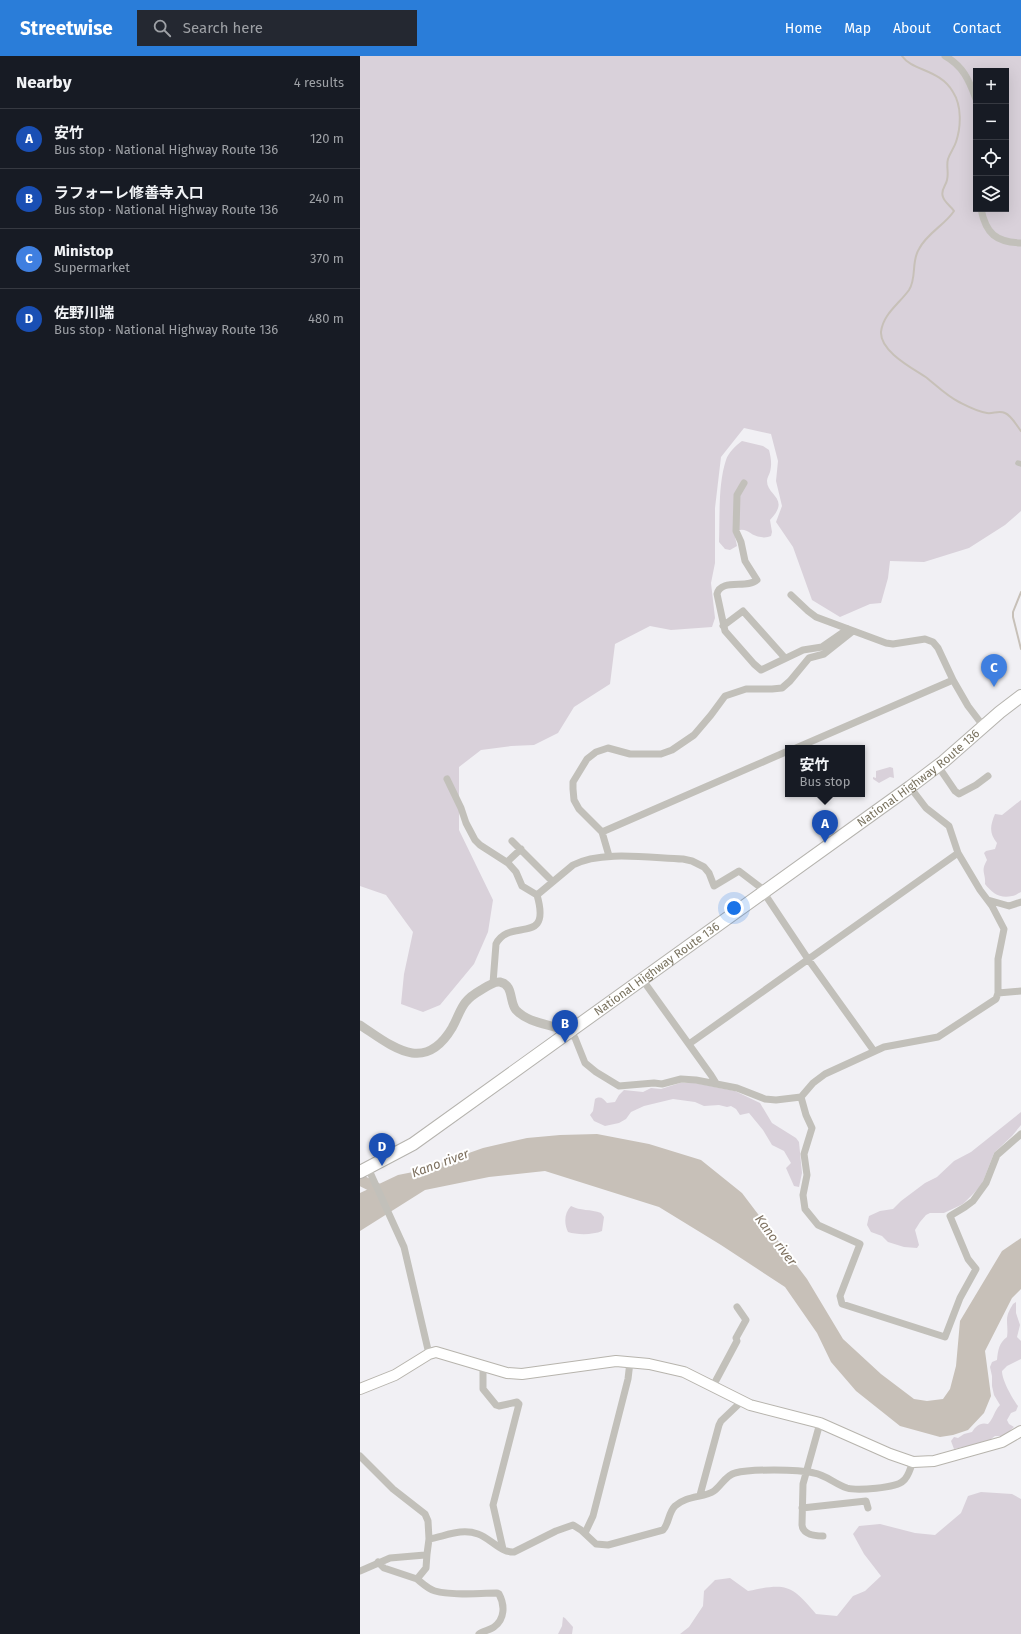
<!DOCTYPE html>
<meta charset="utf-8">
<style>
body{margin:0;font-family:"Fira Sans","Noto Sans JP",sans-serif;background:#242831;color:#f1f3f6}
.controls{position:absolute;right:12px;top:12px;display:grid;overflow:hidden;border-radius:0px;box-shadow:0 4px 16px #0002}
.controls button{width:36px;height:36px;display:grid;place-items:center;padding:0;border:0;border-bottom:1px solid #363941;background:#171b24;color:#f1f3f6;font:20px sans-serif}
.you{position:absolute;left:374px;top:852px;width:14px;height:14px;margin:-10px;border:3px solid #fff;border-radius:50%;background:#1a73e8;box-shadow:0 0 0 6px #1a73e833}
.badge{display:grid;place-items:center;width:26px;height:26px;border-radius:50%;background:#2a7dd9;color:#fff;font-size:13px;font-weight:700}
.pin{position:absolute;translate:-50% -33px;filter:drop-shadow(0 1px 2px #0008)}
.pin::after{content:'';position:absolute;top:21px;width:14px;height:12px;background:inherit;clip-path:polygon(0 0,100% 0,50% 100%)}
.popup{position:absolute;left:425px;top:689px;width:80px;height:52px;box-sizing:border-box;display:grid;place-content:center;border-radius:0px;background:#171b24;filter:drop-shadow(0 1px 3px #0005);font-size:13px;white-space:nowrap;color:#9ea1a6}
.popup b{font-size:15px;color:#f1f3f6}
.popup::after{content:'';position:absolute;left:50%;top:100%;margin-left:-8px;border:8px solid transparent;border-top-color:#171b24}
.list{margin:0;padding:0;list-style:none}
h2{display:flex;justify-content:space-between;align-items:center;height:52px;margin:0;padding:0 16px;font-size:17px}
h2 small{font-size:13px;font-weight:400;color:#9ea1a6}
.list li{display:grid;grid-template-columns:26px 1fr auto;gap:12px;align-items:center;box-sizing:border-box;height:60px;padding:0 16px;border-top:1px solid #363941}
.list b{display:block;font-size:15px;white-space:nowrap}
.list p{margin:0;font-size:13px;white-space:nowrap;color:#9ea1a6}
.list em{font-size:13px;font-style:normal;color:#9ea1a6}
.icon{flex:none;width:22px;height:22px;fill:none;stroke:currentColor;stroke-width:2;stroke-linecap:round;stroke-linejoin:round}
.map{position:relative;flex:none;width:661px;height:1578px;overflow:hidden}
header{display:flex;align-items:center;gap:24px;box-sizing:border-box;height:56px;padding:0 20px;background:#2a7dd9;color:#fff}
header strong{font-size:19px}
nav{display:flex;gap:22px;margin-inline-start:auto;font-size:14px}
.search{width:280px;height:36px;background:#242831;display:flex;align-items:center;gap:10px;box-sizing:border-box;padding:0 14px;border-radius:0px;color:#9ea1a6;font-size:15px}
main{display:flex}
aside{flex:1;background:#171b24}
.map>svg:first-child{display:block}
</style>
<header>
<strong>Streetwise</strong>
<div class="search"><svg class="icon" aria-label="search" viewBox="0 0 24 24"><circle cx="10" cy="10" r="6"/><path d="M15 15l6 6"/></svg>Search here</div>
<nav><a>Home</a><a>Map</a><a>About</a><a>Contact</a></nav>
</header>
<main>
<aside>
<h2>Nearby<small>4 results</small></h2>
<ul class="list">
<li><span class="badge" style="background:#1a4fb4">A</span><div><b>安竹</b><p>Bus stop · National Highway Route 136</p></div><em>120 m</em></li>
<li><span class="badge" style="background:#1a4fb4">B</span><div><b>ラフォーレ修善寺入口</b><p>Bus stop · National Highway Route 136</p></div><em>240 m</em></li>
<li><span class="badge" style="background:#3f7fe0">C</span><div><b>Ministop</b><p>Supermarket</p></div><em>370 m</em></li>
<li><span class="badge" style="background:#1a4fb4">D</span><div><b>佐野川端</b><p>Bus stop · National Highway Route 136</p></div><em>480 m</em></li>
</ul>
</aside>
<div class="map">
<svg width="661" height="1578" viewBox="0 0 661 1578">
<rect width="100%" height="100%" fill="#f1f0f4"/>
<!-- green -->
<path fill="#d9d1da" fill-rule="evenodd" d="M0,0H661V455L645,469L609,492L564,506L530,505L528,522L521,547L510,548L480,561L452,544L433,491L416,466L422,450L416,425L418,405L411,378L384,372L361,401L355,452V507L351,527L355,562L352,571L311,574L290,570L255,588L250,628L214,651L198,677L174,689L151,690L121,694L99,711V774L133,844L128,876L114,908L80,949L63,956L41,948L44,918L53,876L26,839L0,830ZM616,15H646V153H616Z
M382,385L403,390L409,394C411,402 412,408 410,416C409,419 407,422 407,425C407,440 431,442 410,464L412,476L411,480C408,481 405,482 401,481C389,480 387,469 374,476L377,490L370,494L365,493L359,486C360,460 358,428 366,404C368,397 376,389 382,385Z
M530,711L533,712L534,722L530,721L519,727L513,723V721L516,722V715Z
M661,744V836C658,837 655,840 652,840C640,843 632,837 625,828C626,817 620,816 627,804L624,797L626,795L635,793L637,787C629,777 630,770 635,758L642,759Z
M320,1027H335L375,1035L400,1047L412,1067L436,1082L439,1086L442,1117L439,1131L434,1130L426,1112L431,1107L424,1095L412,1089L403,1074L389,1057L380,1059L376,1053L371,1050L367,1051L359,1049L344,1050L335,1046L313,1043L284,1050L271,1056L266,1063L259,1067L245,1070L234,1065L230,1059L233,1055L235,1043C240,1040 243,1042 247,1047L255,1046L259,1039L264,1034L283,1036L291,1032L301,1033Z
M661,1056V1069L652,1080L634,1097L622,1128L616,1135L603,1148L584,1157H570L566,1159L560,1166L555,1174L559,1189L557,1192L544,1191L528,1186L522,1180L511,1176L507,1169L509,1160L520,1155L533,1153L541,1145L565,1127L577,1121L594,1105L611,1096Z
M211,1150C220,1155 231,1153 241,1157L244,1161L242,1175C233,1179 217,1179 208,1176C204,1168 204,1157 211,1150Z
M656,1246V1257L660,1269L657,1281L661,1285V1303L647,1310L642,1315C642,1324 652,1342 658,1350L656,1355L651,1357L647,1364L649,1368L654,1371L644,1380H635L627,1386L594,1393L591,1385L594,1381L598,1382L604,1378L612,1376C616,1370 620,1366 628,1368C634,1362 634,1355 640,1349L634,1339L632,1330V1320L630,1311L632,1306L637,1304C638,1294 639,1287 647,1281C648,1275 647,1270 647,1264C647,1258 650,1253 653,1248Z
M621,1436L652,1438L661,1443V1578H320L329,1571L343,1550L344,1535L355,1524L370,1522L388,1535C426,1527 431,1528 456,1558L477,1560L493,1540L505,1535L521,1520L504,1498L493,1478L499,1470L520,1468L555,1477L575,1479L601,1457L608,1440Z
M203,1561L205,1562L213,1571L212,1578H198L202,1570Z"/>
<!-- water -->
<path fill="#c7c0b8" d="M237,1078L289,1088L341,1104L382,1137L447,1223L483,1283L521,1318L554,1343L567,1345L583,1343L590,1333L596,1310L600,1265L642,1195L661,1182V1233L652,1242L625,1295L631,1340L624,1357L608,1374L593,1379L580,1381L540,1370L496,1335L471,1306L457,1277L425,1231L361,1189L299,1151L185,1115L129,1121L65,1134L0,1175V1137L38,1119L58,1115L123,1092L167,1082L200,1079Z"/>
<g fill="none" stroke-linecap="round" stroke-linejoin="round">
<!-- stream -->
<path stroke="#c7c0b8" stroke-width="2" d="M542,0C552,15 580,13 593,36C602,50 601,71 596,86C594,92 590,97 588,103C586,110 589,117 587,124C586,130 580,134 583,141C585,147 591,150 594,155C585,169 567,177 559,193C551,205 557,222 549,234C539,248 523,258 521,276C520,296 554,313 567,322C577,330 587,340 599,346C607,350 618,356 627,357C633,358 639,354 645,357C652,360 656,369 661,375
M661,536L653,556V561L661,593"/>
<!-- river -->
<path stroke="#c7c0b8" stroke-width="11" d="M0,1124L24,1136"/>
<!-- secondary casing -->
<g stroke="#b7b4ad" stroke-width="12">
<path id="secondary" d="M0,1333L35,1319L69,1298L76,1296L147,1317L162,1318L256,1305L289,1308L324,1316L390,1349L460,1367L530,1398L553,1406L574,1405L642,1386L661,1375"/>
</g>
<!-- trunk casing -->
<g stroke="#b5b3ae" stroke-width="14">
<g id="trunk">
<path id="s1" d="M0,1116L53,1088L550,731L583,706L640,656L661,640"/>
</g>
</g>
<!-- pedestrian -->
<path stroke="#c2c0ba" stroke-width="5.5" d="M658,407L661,408"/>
<!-- minor -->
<path stroke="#c2c0ba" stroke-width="7" d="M585,0C603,10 609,24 616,43
M621,153C626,178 636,186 661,187
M384,427L377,439L376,475L381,486L385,505L397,524C387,533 361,522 357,538L365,575L394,608L401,614L443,594L462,591L488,573
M431,539L448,555L456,561L526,587L533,588L565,583L573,586L578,592L593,624L608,650L624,671
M363,570L383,555L425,602
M436,692L593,624
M578,710L595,735L599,738L616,729L628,720
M87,723L101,752L106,767L115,784L120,789L148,807L156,816L162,830L177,839C192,891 149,861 136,888L133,927
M242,776L428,695
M152,785L192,825
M249,800L242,776L219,753L214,744L213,733V726L227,703L236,696L248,692L270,698H301L312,694L334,679L351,659L365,640L386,633H412L422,632L430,625L449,602L464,598L493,575
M147,806L161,793
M177,839L213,809C241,794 291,802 323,803L332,805L344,811L349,817L354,830L379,815L400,831L448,903L514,995
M628,844L649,850L661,846
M282,923L351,1019L356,1027
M638,937L661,935
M209,976L215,982L225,1007L236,1016L259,1030L294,1027L302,1028L321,1023L336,1024L377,1032L405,1043L416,1044L441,1041L453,1027L465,1018L524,991L578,981L636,943L638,937V903L644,873L632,850L620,834L598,797L589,770L566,752L550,731
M329,988L598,797
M441,1041L446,1059L452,1072L444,1098L447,1119L443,1139L445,1153L458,1169L500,1188L480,1240L482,1248L585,1281L600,1242L616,1213L608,1203L590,1160L605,1151L613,1145L626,1127L637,1099L661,1078
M8,1112L44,1191L69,1298
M123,1309V1333L136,1349L139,1350L157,1346L159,1348L133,1449L143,1493
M353,1330L377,1285L376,1282L386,1264L377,1251
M460,1367L443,1428L442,1469C443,1479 455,1480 463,1480
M0,1400L33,1433L65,1458L68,1465L69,1483L67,1498L65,1499L30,1502L0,1515
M340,1439L359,1369L361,1365L382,1345
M442,1452L506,1445L508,1452
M225,1477L233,1460L268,1323L270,1306
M69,1483C86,1480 101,1472 118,1478C130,1482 141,1497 154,1496L196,1475L213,1469L221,1474L236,1488L248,1489L303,1474C309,1468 308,1457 315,1450C327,1439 344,1442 354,1435C361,1430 366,1419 375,1417C391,1413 437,1413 454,1417C466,1419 475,1428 487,1432C497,1435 536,1432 543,1425C549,1421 550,1412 553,1406
M18,1506L24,1512L57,1523L66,1512L67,1498
M57,1523C62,1527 68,1533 75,1535C94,1540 118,1537 137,1537L139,1538C145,1549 145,1563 134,1571C130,1574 123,1575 119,1578"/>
<!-- tertiary -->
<path stroke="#c2c0ba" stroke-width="9" d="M0,969C32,990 64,1019 92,972C102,954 100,946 121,934C126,931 134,925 140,926C154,929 149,946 156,954C169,968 192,968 209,976"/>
<!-- secondary -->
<use href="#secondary" stroke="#fff" stroke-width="10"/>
<!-- trunk -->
<use href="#trunk" stroke="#fff" stroke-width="12"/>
</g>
<g text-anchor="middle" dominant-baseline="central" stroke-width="4" stroke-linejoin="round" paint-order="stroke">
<!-- street labels -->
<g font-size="12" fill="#7a7360" stroke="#fff">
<text stroke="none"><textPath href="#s1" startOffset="684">National Highway Route 136</textPath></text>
<text stroke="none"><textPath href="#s1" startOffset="360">National Highway Route 136</textPath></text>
</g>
<!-- water labels -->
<g font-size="13" font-style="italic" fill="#7d705f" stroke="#fff">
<text transform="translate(80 1107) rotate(-20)">Kano river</text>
<text transform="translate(416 1184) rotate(53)">Kano river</text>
</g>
</g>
</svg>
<div class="controls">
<button>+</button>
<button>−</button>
<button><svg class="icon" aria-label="locate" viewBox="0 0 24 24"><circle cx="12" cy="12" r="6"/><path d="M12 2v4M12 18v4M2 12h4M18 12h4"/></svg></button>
<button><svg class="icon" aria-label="layers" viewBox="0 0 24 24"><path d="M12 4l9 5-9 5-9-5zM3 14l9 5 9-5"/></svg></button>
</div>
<div class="you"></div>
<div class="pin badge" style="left:465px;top:787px;background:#1a4fb4">A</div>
<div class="popup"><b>安竹</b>Bus stop</div>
<div class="pin badge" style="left:205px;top:987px;background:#1a4fb4">B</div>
<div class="pin badge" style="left:634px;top:631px;background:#3f7fe0">C</div>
<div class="pin badge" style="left:22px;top:1110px;background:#1a4fb4">D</div>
</div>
</main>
